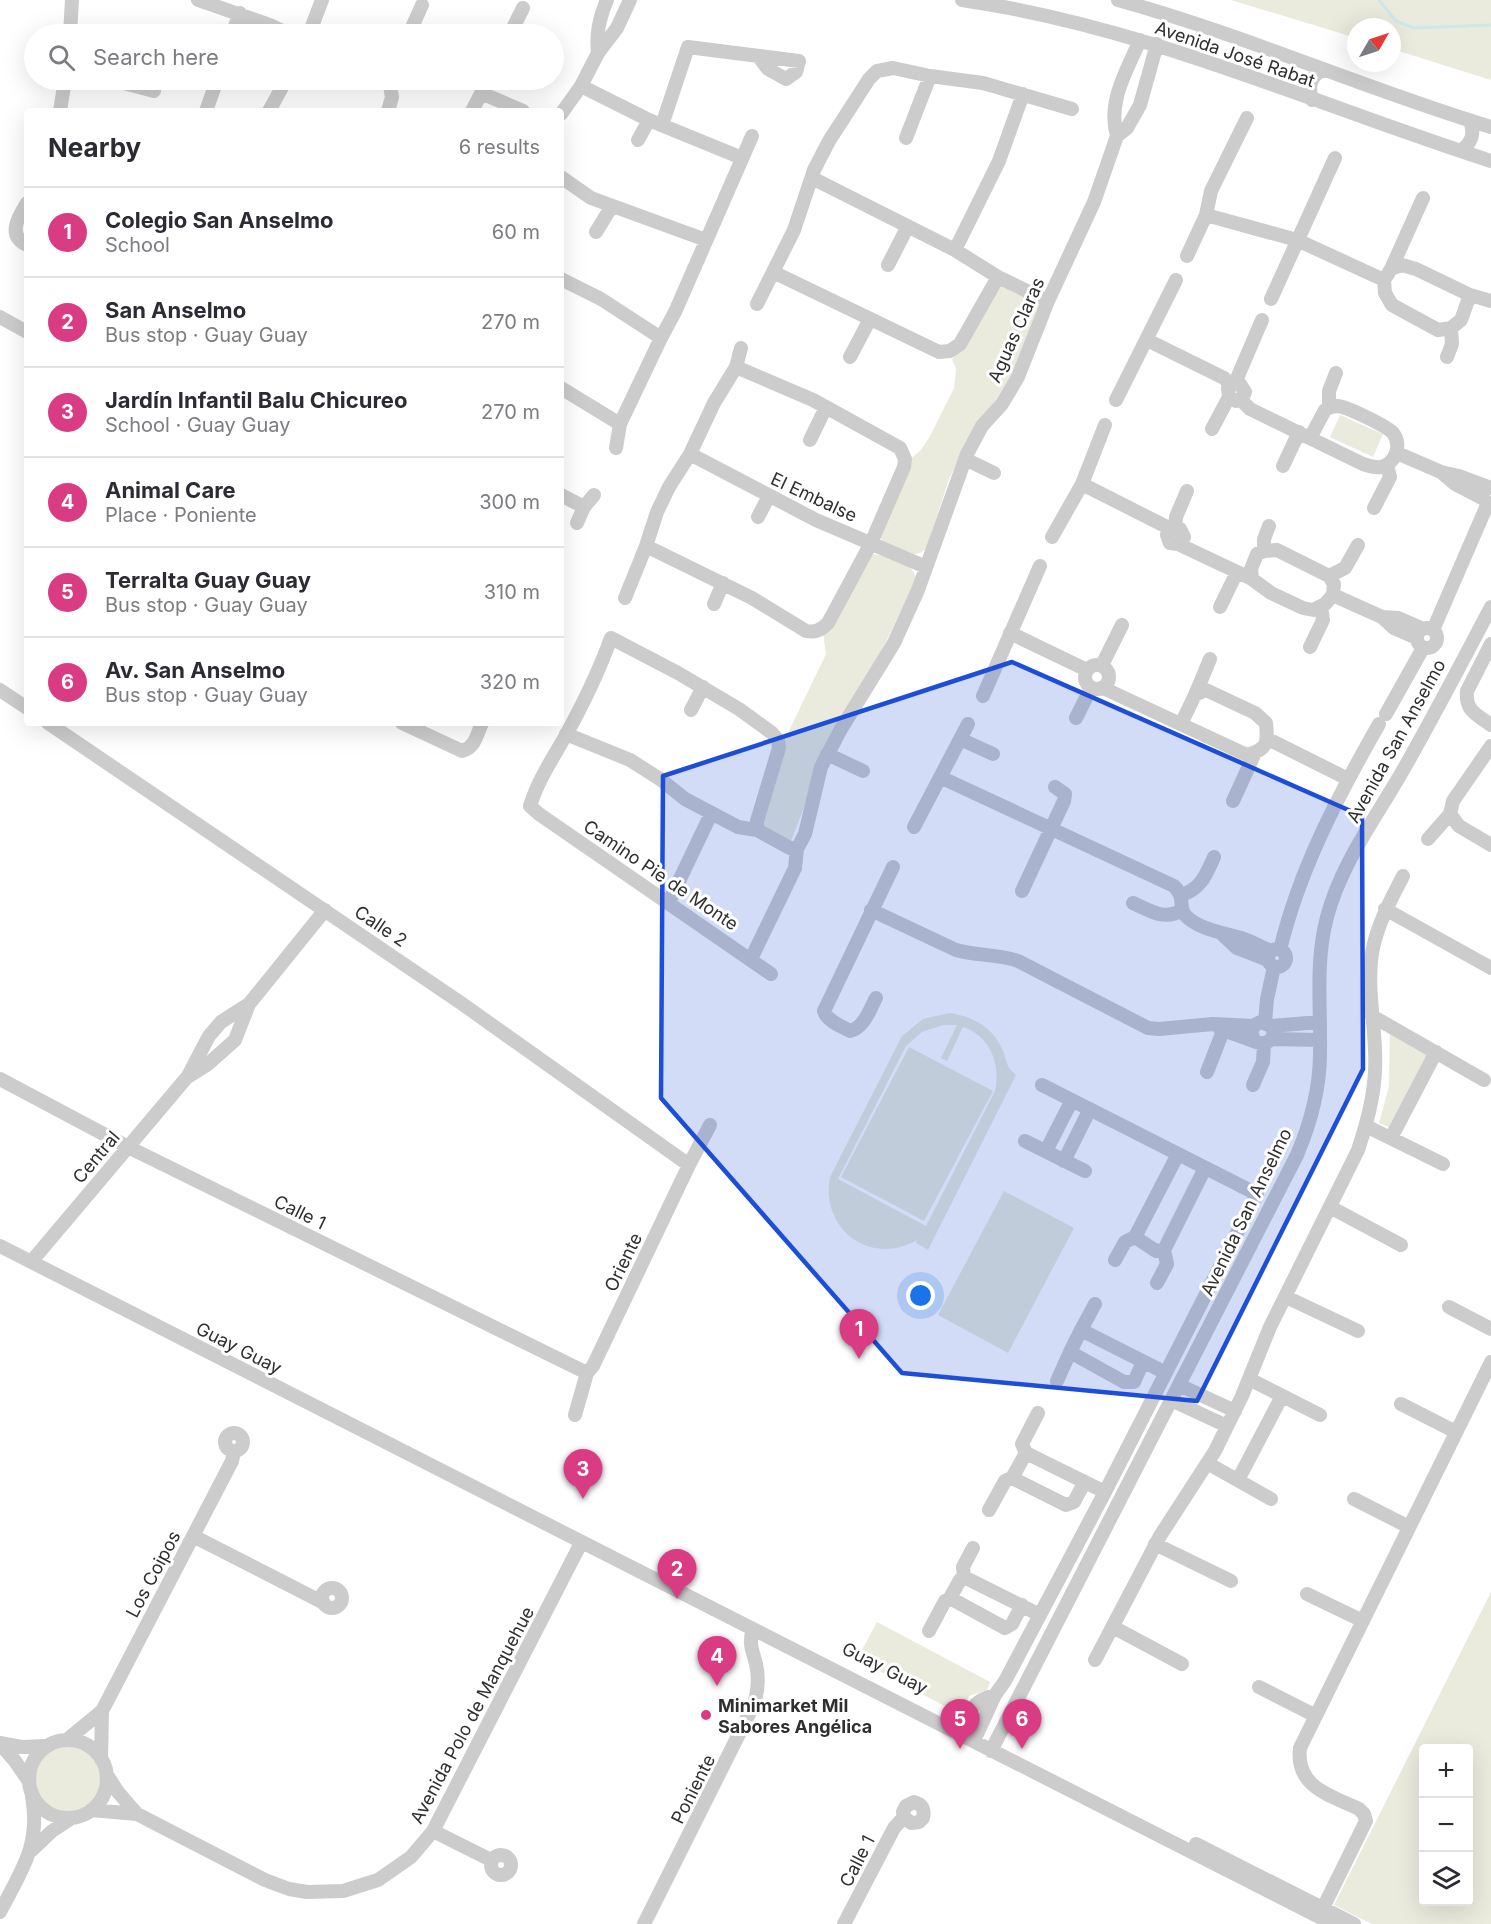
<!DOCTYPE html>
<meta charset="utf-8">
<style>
body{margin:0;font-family:Inter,sans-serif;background:#f2f2f3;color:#2b2b33}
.controls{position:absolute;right:18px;bottom:18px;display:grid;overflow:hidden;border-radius:6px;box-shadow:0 6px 24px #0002}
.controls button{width:54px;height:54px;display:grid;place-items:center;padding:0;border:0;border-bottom:2px solid #e1e1e2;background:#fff;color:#2b2b33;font:30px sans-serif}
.compass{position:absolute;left:1347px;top:18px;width:54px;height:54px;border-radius:50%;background:#fff;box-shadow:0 6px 24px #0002;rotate:51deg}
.you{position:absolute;left:921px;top:1296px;width:21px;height:21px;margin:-15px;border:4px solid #fff;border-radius:50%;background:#1a73e8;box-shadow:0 0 0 9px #1a73e833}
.badge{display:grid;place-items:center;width:39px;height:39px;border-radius:50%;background:#da3c84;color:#fff;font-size:20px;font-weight:700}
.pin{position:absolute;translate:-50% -50px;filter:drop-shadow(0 2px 3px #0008)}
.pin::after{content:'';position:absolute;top:32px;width:21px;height:18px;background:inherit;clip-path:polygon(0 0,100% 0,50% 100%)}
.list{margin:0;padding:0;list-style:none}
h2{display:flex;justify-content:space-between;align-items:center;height:78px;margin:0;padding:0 24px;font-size:26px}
h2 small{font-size:20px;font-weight:400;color:#7c7c81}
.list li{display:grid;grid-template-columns:39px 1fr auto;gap:18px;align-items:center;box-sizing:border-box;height:90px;padding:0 24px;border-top:2px solid #e1e1e2}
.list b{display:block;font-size:22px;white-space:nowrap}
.list p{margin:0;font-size:20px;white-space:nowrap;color:#7c7c81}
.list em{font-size:20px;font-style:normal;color:#7c7c81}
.icon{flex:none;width:33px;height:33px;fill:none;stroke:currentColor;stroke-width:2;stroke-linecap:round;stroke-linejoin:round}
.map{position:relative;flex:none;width:1491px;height:1924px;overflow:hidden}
.search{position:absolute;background:#fff;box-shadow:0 6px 24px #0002;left:24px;top:24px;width:540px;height:66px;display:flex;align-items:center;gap:15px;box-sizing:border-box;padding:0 21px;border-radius:33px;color:#7c7c81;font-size:22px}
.panel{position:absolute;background:#fff;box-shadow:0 6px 24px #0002;left:24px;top:108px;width:540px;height:618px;border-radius:6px}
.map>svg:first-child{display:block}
</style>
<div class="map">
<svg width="1491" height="1924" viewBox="0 0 1491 1924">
<rect width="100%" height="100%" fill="#fff"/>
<!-- green -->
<path fill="#eaebdd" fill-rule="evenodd" d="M1231,0H1491V80L1392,49V27H1356V38Z
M1005,285L1040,304L1039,313L1011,376L996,400L977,423L949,479L926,549C912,561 898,550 883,543L878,530L908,461L921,450L929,438L954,388L956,369L952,359L967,344L997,289Z
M1340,415L1383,434L1373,457L1330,437Z
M872,554C890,557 912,559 916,579L871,673L806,802L791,841L758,826L785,739L826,654L823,633Z
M949,1013C973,1016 994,1028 1003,1051C1007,1062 1006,1067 1016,1075L928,1250L916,1243L917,1240C870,1267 820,1229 830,1177L902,1036L923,1019ZM943,1025H957L941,1058L947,1061L963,1027C990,1036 1001,1064 995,1091L926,1226L838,1179L906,1046L922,1032Z
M1390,1029L1429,1053L1391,1128L1379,1123L1389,1086Z
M909,1047L993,1091L924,1221L841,1177Z
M1004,1191L1074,1228L1008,1353L938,1315Z
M1491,1592V1924H1372L1334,1905ZM1424,1748H1468V1902H1424Z
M877,1622L990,1682L987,1690L969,1696L961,1715L857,1659Z
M35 1779a33 33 0 1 1 66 0a33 33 0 1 1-66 0Z"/>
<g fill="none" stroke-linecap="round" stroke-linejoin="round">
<!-- stream -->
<path stroke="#cbe9ea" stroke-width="3" d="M1379,0L1396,21L1414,28L1491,25"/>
<!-- minor -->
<path stroke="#ccc" stroke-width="14" d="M198,0L270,25L289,34
M962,0C1148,27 1313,104 1491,161
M1118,0C1245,35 1365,89 1491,127
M70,34L72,0
M232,34L240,13
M309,34L322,0
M409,34L422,5
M510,34L523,8
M598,53C596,34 599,19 607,0
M112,80L154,91
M581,86L649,120L742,158
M481,93L523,111
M1312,100C1308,87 1310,76 1323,70
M60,111L65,80
M206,111L217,80
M269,111L286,80
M388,111L392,97L389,80
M472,111L488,80
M561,114L581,86L598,53L617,28L630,0
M662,125L688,47L799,61L796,72L786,79L768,69L758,56
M1117,136C1107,102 1127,70 1140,40
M906,138L930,76
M638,140L649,120
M1460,151C1472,143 1475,134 1470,121
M561,177L591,198L706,240
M812,178L955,250L998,277L1048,301
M27,203C19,216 6,235 27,245
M1206,215L1297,240L1384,280
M596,232L612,206
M955,250L999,161L1023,94
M1187,256L1206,215L1211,191L1247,118
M888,265L908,226
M1391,269L1423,198
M773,272L939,352L950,351L960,344L998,277
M561,279L601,299L661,338
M1470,295L1461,320L1451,328L1438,330L1392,305L1385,293L1384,280L1391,269L1402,265L1416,269L1470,295L1491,301
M1271,299L1335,158
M757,304L794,230L814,170L829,141L869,79L877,71L893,68L930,76L983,83L1072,109
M0,317L27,332
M1147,340L1224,378L1231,385
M850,357L870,319
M1447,357L1452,344L1451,328
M1235,383L1240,384L1245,392L1241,400L1236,401L1229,397L1228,388L1235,383L1262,320
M561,388L620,424
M1116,400L1176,280
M1241,400L1250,409L1363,464C1369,466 1374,468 1381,467C1396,463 1402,445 1393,433C1387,426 1347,407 1338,406C1332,406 1329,407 1325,410L1310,438
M1329,407V391L1336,373
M1212,429L1229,397
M810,440L826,407
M616,448L620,424L661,338L675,312L752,136
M1397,453L1441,472
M690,454L816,520L926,567
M965,459L994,473
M1283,466L1299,432
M1082,484L1171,529H1180L1184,537L1178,544
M561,495L584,507
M1484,499L1455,484L1441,472L1459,476L1491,488
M1374,508L1390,477L1387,465
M758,517L769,496
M577,523L584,507L594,495
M1175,528L1176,517L1187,491
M1171,529L1167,535L1170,543L1178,544L1252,579L1271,593L1303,608L1313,610L1325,604L1333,595L1334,584L1329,576L1277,550L1264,551L1257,554L1251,569L1252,579
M1052,537L1082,484L1105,425
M646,546L752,598L806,631C815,633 821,630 828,623L871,543L904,467L905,459L900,448L813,400L736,367
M1264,551V539L1269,526
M1329,576L1345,568L1358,545
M1333,595L1382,617L1394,628L1417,638
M625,598L646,546L657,512L669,487L690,454L714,403L736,367L741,348
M714,604L723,583
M1220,607L1237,572
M1382,617L1398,618L1423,629
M1417 638a10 10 0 1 1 20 0a10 10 0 1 1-20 0Z
M1433,630L1488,503
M1010,633L1087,670
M1491,644L1467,691C1465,711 1477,715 1491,725
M1310,647L1323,620L1321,606
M1085 677a12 12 0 1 1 24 0a12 12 0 1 1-24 0Z
M1102,665L1122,625
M1103,688L1247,755C1268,749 1268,743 1266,723L1255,713L1206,690L1195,695L1181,724
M0,690L27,708
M1195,695L1210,659
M983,696L1040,566
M691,710L703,687
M1386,714L1423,648
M1076,718L1091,688
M48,723L461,1003L689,1165
M402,723L462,751C475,748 477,734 482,723
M566,734L630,760L660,779L685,799L738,827L757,830L790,848L797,849
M960,739L993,754
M1268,739L1348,779
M1491,746L1453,801L1450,814L1459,826L1491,845
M827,754L863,771
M940,777L1174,886C1186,898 1178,906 1185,915C1197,929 1225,933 1241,938C1251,941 1261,947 1271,951
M1233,801L1255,753
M914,827L968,724
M757,830V821L779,748L778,740L772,733L739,709L678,673L611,638C599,671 583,704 566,735C553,758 538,780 530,806L539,814L771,974
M1428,839L1450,814
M1022,891L1064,801L1065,794L1055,787
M1181,895C1201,889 1206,875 1214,857
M669,902L711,814
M1133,903C1151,911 1164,921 1182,910
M1385,909L1491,968
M871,910L956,950C977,956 998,954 1018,961L1148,1028L1159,1029L1213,1024L1254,1026
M1223,935L1237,948L1268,960
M1268 958a9 9 0 1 1 18 0a9 9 0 1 1-18 0Z
M1280,950C1299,870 1338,796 1379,724
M751,959L795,868L797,849L805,834L821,767L841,729L894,643L918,590L967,454L982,426L1002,404L1018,377L1048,301L1094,202L1117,136L1127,128L1140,105L1157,44
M876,998C870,1009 864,1028 850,1031C841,1026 827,1021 824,1011L893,867
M1372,1016L1484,1080
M1265,1022L1267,999L1274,967
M1271,1026L1274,1031L1272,1039L1264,1044L1256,1042C1249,1034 1251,1025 1261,1022L1271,1026L1320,1022
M1220,1029L1256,1042
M1272,1039L1320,1040
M1207,1072L1223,1031
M189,1076L208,1064L235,1040L249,1004
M0,1079L128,1147L587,1373
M1253,1085L1263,1062L1264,1044
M1366,1126L1443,1164
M1391,1138L1436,1052
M1025,1141L1085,1171
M1046,1151L1072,1100
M1064,1161L1090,1109
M1330,1207L1401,1245
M1135,1237L1156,1251L1164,1250
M0,1246L1333,1924
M1115,1260L1125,1242L1135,1237L1178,1154
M31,1262L188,1076L209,1036L221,1022L249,1004L325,910
M1157,1283L1167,1264L1164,1250L1205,1168
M1286,1297L1358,1331
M1449,1307L1491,1329
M1081,1330L1095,1304
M1143,1362L1134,1382H1124L1070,1352L1081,1330L1164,1372
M1249,1379L1320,1415
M1057,1381L1070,1352
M1179,1385L1235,1411
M1171,1400L1227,1426
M1401,1404L1456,1432
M575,1415L587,1373L593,1366L689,1165L710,1125
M225 1442a9 9 0 1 1 18 0a9 9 0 1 1-18 0Z
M1026,1453L1022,1444L1038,1413
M1207,1463L1271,1499
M1238,1480L1282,1396
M1084,1483L1074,1502L1066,1505L1012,1478L1026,1453L1105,1492
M1354,1499L1409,1527
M989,1510L1005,1481L1012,1478
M193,1536L324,1603
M1155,1544L1231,1581
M964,1578L963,1567L973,1548
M322 1598a10 10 0 1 1 20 0a10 10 0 1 1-20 0Z
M1307,1594L1363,1621
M1022,1605L1012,1624L1005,1628L950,1598L960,1580L966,1578L1040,1615
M1113,1627L1182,1664
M929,1631L945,1601L950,1598
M1095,1660L1160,1536L1215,1451L1242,1396L1270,1327L1358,1150C1369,1117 1377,1085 1375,1050C1374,1018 1367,986 1372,953C1377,925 1390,901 1403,876
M1259,1687L1316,1716
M963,1727C972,1708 974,1700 995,1695
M977,1734L995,1695L1005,1681L1105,1492L1257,1194L1042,1085
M68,1739L102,1711L232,1461L234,1452
M29 1779a39 39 0 1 1 78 0a39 39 0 1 1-78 0Z
M0,1743L21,1747L45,1746
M0,1744L15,1761L28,1780
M991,1751L1297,1155C1311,1122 1320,1089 1320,1053C1321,1007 1315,962 1327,917C1341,864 1375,819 1402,772C1433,718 1462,662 1491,607
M101,1759L102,1711
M107,1775L118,1792L137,1814
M91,1810L137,1814L265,1880L289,1889L307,1892L343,1891L378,1880L411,1857L433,1831L581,1543
M433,1831L491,1860
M1196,1844L1354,1924
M31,1851L52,1831L72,1818
M491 1865a10 10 0 1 1 20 0a10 10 0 1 1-20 0Z
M0,1912C21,1871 41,1845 32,1797
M1319,1916L1366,1821L1364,1814L1359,1809C1330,1795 1295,1787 1300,1748L1491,1362
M644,1924L754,1704C758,1691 759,1677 756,1664C753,1651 748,1644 753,1630
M844,1924L894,1828L904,1817L903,1812L906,1806L914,1802C922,1804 925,1809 923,1818L919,1822L911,1823L904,1817"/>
</g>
<!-- marked area -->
<path fill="#1d4ed8" fill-opacity="0.2" stroke="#1d4ed8" stroke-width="4.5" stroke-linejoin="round" d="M1012,662L1362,816L1363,1069L1197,1401L902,1373L661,1098L663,776Z"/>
<!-- markers -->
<circle fill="#da3c84" stroke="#fff" stroke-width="2" cx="706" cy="1715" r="6"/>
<g text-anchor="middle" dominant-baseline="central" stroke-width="6" stroke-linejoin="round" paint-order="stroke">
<!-- street labels -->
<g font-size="18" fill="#2f2f2f" stroke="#fff">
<text transform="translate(1235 54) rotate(19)">Avenida José Rabat</text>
<text transform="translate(1016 330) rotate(-66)">Aguas Claras</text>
<text transform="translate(814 497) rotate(25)">El Embalse</text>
<text transform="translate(1396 741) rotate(-61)">Avenida San Anselmo</text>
<text transform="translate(661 875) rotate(34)">Camino Pie de Monte</text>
<text transform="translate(381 926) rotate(34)">Calle 2</text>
<text transform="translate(96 1157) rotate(-50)">Central</text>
<text transform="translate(300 1212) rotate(26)">Calle 1</text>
<text transform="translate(1246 1212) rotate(-64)">Avenida San Anselmo</text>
<text transform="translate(623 1262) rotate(-64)">Oriente</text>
<text transform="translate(239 1348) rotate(27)">Guay Guay</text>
<text transform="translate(153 1574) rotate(-62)">Los Coipos</text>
<text transform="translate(885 1668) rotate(27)">Guay Guay</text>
<text transform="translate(472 1715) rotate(-62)">Avenida Polo de Manquehue</text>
<text transform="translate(693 1789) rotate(-63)">Poniente</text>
<text transform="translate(857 1861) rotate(-63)">Calle 1</text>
</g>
<!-- poi labels -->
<g font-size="18" font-weight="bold" fill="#2f2f2f" stroke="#fff" text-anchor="start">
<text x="718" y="1705">Minimarket Mil<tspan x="718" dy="21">Sabores Angélica</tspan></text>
</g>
</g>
</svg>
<div class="controls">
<button>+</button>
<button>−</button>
<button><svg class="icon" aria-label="layers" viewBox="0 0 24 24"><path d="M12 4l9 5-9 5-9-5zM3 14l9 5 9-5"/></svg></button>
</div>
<svg class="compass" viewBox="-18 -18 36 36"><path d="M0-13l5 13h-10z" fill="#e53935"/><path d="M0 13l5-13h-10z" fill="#7c7c81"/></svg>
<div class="you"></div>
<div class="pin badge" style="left:859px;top:1359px">1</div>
<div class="pin badge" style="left:677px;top:1599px">2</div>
<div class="pin badge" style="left:583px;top:1499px">3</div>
<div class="pin badge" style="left:717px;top:1686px">4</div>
<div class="pin badge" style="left:960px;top:1749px">5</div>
<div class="pin badge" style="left:1022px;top:1749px">6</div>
<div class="search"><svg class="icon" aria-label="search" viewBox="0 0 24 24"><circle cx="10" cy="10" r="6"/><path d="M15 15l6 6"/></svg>Search here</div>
<section class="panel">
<h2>Nearby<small>6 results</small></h2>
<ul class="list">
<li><span class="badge">1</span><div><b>Colegio San Anselmo</b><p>School</p></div><em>60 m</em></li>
<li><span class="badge">2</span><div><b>San Anselmo</b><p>Bus stop · Guay Guay</p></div><em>270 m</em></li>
<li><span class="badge">3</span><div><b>Jardín Infantil Balu Chicureo</b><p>School · Guay Guay</p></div><em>270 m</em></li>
<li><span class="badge">4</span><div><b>Animal Care</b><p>Place · Poniente</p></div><em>300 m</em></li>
<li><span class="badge">5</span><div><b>Terralta Guay Guay</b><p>Bus stop · Guay Guay</p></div><em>310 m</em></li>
<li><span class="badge">6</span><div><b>Av. San Anselmo</b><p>Bus stop · Guay Guay</p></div><em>320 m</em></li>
</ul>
</section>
</div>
